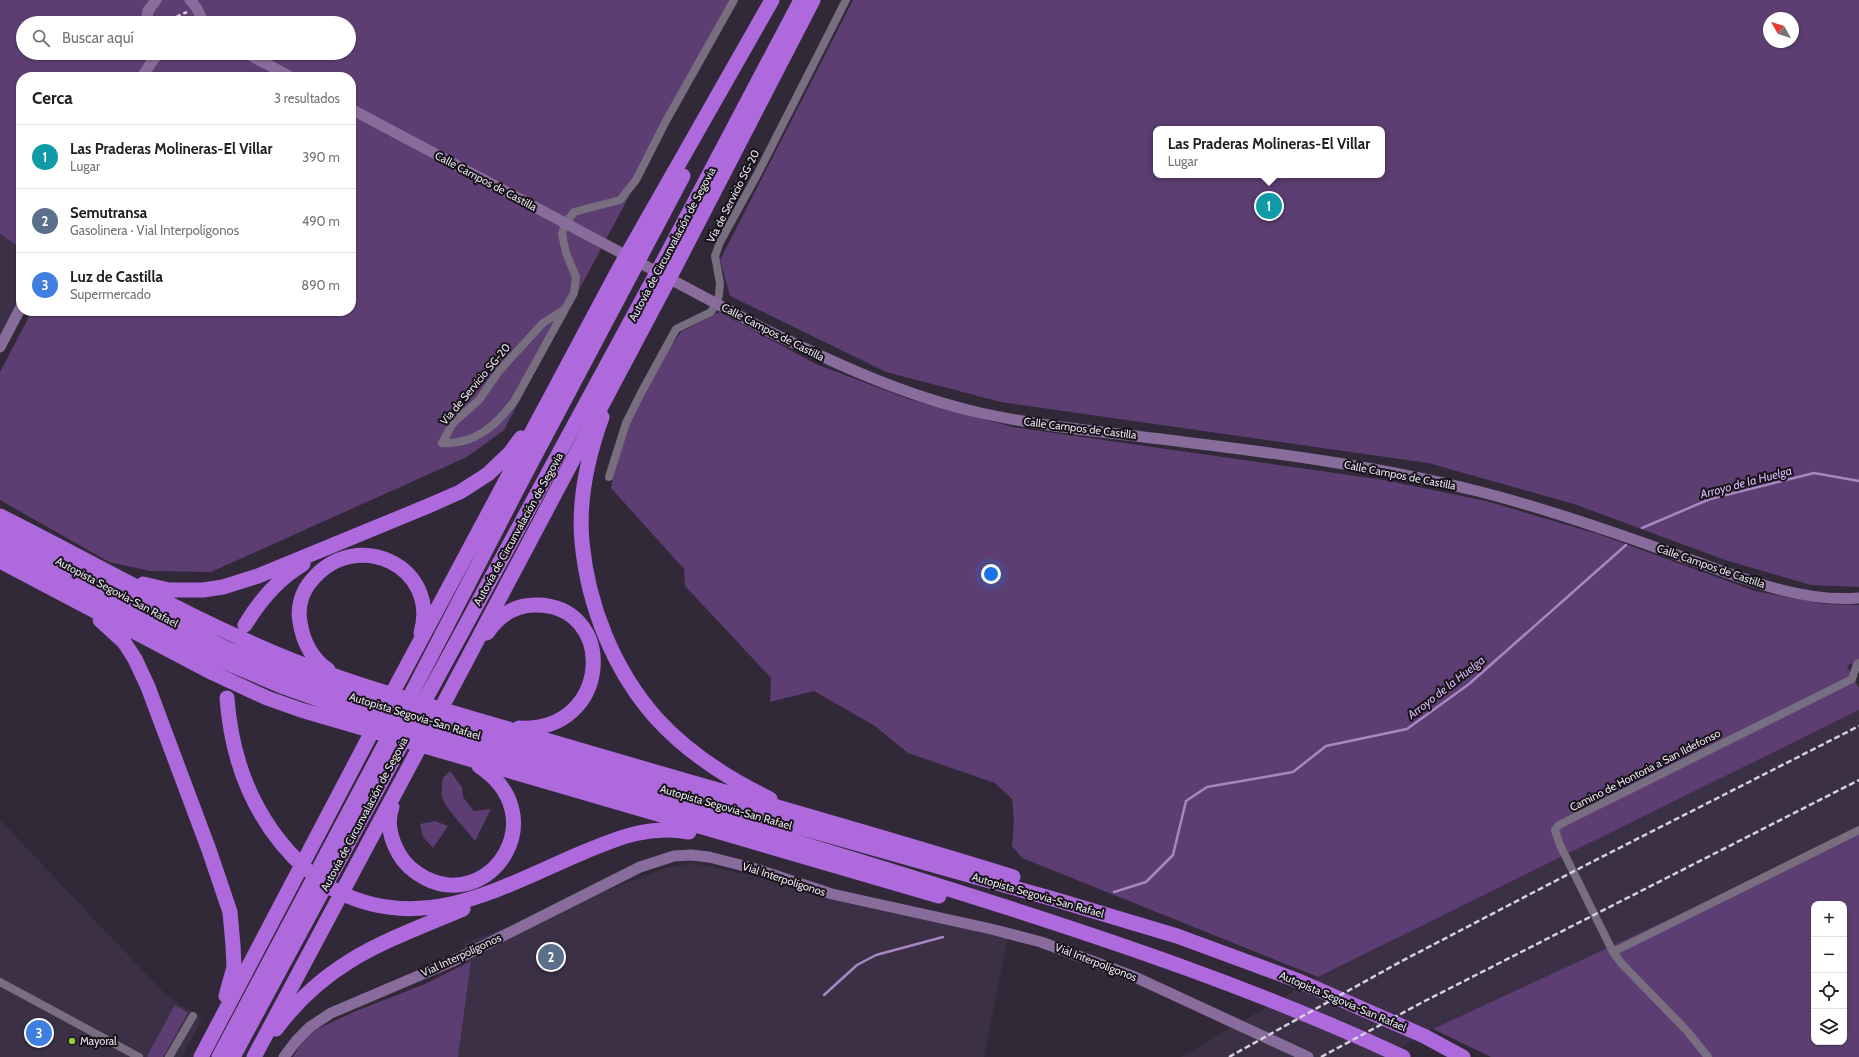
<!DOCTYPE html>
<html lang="es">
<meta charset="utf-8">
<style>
body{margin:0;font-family:Cabin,sans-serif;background:#f2f2f2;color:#202124}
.controls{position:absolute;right:12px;bottom:12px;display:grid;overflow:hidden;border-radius:8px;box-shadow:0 1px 3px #0004}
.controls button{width:36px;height:36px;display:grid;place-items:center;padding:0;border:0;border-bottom:1px solid #e0e0e0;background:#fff;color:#202124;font:20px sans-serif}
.compass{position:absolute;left:1763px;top:12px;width:36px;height:36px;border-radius:50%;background:#fff;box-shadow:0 1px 3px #0004;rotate:309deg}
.you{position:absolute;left:991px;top:574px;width:14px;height:14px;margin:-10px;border:3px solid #fff;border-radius:50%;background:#1a73e8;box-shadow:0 0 0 6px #1a73e833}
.badge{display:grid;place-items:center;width:26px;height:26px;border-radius:50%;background:#536e30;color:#fff;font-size:13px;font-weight:700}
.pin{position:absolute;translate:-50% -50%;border:2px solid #fff;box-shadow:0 1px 4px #0006}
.popup{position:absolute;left:1153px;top:126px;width:232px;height:52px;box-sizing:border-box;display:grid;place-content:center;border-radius:8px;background:#fff;filter:drop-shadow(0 1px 3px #0005);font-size:13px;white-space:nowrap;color:#757577}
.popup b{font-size:15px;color:#202124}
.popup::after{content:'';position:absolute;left:50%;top:100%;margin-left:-8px;border:8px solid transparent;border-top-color:#fff}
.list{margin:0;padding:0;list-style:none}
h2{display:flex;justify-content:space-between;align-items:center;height:52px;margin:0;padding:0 16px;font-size:17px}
h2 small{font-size:13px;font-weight:400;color:#757577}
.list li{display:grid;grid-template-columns:26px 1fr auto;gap:12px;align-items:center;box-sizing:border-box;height:64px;padding:0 16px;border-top:1px solid #e0e0e0}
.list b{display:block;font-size:15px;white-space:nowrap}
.list p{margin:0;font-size:13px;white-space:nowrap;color:#757577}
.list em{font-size:13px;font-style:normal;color:#757577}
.icon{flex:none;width:22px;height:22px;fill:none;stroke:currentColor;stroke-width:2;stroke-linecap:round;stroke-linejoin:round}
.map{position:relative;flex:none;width:1859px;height:1057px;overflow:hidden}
.search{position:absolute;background:#fff;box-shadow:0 1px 3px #0004;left:16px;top:16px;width:340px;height:44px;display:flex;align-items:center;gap:10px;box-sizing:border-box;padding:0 14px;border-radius:22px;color:#757577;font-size:15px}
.panel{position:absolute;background:#fff;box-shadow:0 1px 3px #0004;left:16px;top:72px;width:340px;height:244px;border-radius:16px}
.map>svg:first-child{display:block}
</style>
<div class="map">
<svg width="1859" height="1057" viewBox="0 0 1859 1057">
<rect width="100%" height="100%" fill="#312838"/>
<!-- built -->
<path fill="#3c3046" d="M0,234L21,248V296L0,336Z
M1859,710V831L1433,1029L1385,1057H1181L1318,977Z
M0,820L166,995L202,1019L182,1057H0Z
M692,863L1010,928L984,1057H457L465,943L667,868Z"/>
<!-- green -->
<path fill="#5c3e72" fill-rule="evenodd" d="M0,0H734L504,430L467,457L211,572L150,571L109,562L0,500V372L32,311H351V77H21V248L0,234ZM23,23H349V53H23Z
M853,0H1859V587L1811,585L1725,560L1574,504L1428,463L1001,402L886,372L730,296L720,260ZM1769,18H1793V42H1769ZM1156,129H1382V175H1156Z
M719,312L818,365L909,399L1013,427L1384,480L1486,501L1598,534L1755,591L1825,604L1859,605V660L1847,666L1859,688V710L1318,977L1022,858L1012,846L1014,820L1012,799L995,783L908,753L875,726L814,691L770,702L771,678L685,586L684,569L611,488L621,438L668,351L681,332Z
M450,771L462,787L463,797L474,811L491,809L475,841C468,831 444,807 442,797C441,791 442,784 443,778Z
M435,821L448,826L433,848L423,837L420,824Z
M1859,831V1057H1491L1433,1029ZM1814,904H1844V1042H1814Z
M471,961L458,1057H293L300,1045L317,1029L356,1011L425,984Z
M175,1005L188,1013L163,1057H148L147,1056Z"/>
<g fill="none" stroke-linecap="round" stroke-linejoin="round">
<!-- stream -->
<path stroke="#a887c0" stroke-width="2.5" d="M1642,528L1710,499L1814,473L1859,481
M1114,892L1146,882L1173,855L1186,801L1207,787L1293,772L1326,746L1407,729L1469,684L1626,545
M824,995L857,965L876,955L943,937"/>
<!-- minor -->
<path stroke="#786e80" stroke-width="8" d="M565,309L543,323L499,371L479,400L453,423L442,443C475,445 497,425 515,400L574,293L576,277L566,253L562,234L565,224L574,212L620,200L636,180L666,121L734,0
M609,477L626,423L641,393L676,329L711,312L716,304L719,295L720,283L715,256L720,242L758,173L846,0
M1613,952L1859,830
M0,982L139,1057
M169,1057L193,1016
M1708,1057L1688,1032L1622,964L1613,952L1560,845L1555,830L1559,825L1852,679L1857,664L1859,663"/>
<!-- secondary -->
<path stroke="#886c9c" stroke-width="11" d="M190,0L196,7L204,23
M146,23L148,11L156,0
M246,53L291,77
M142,77L153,60L160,53
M351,109L764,329C835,363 904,396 981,413C1048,428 1117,433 1184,442C1282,454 1381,467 1477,491C1545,508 1611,531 1677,555C1735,575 1797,603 1859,598
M0,347L21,307
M284,1057L296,1041L310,1027L331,1013L451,962L640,867L674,856L691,855L709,857L756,869L832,894L991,929L1041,942L1135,977L1308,1057"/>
<!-- motorway -->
<path stroke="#ae69dd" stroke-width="15" d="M602,417C588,456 578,500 582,542C588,606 614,671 657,719C688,753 729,779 770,799
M0,516C102,567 200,625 307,666C379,693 455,713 529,735C690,783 852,827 1013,877
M0,531L111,590L225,648L328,689L681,794L1050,898L1177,936L1299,981L1424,1036L1463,1057
M0,545L218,659L284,687L357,713C555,772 754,827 952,890C1105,938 1257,989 1403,1057
M0,561L213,673L267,698L301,710L939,896
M143,584L169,590H203L223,587L258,576L428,506L460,492L488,474L510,453L521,438
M100,620L124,642L135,659L148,687L209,850L230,912L233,945L234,967L226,996
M245,625C260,600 278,579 303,564
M487,633C498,617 514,605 535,605C618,604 612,733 519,728
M328,670C311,658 303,642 300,622C297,607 302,591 312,580C356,527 440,566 421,633
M227,698C232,766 256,824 307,870
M387,703L619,269L772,0
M404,708L522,480L683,176
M418,713L666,256L801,0
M436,718L673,271L813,0
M392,807C386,822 391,840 399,854C405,865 414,872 425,878C491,912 555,816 479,766
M333,889C422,937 501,887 584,852C620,837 649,825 689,832
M276,1029C328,959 387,941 463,909
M201,1057L376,724
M219,1057L393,729
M233,1057L408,732
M254,1057L425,737"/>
<!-- rail -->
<path stroke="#d6d1dc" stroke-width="2.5" stroke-dasharray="6 3" stroke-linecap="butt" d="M168,23L178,16L187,12
M1229,1057L1400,962L1582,867L1859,726
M1321,1057L1421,1003L1859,780"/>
</g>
<!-- markers -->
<circle fill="#91cd3f" stroke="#17131a" stroke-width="1.5" cx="72" cy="1041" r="4"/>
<g text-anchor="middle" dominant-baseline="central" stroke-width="4" stroke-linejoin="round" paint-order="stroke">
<!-- street labels -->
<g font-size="11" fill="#e9e4ee" stroke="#17131a">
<text transform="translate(486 181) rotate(28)">Calle Campos de Castilla</text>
<text transform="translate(733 196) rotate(-63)">Vía de Servicio SG-20</text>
<text transform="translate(672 244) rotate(-62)">Autovía de Circunvalación de Segovia</text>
<text transform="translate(773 332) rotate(27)">Calle Campos de Castilla</text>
<text transform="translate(475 384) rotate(-50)">Vía de Servicio SG-20</text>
<text transform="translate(1080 428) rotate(7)">Calle Campos de Castilla</text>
<text transform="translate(1400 475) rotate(11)">Calle Campos de Castilla</text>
<text transform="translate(518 529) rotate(-61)">Autovía de Circunvalación de Segovia</text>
<text transform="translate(1711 566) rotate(19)">Calle Campos de Castilla</text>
<text transform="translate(117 592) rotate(28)">Autopista Segovia-San Rafael</text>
<text transform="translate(415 716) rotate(17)">Autopista Segovia-San Rafael</text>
<text transform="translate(1645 770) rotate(-27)">Camino de Hontoria a San Ildefonso</text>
<text transform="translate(726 807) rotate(16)">Autopista Segovia-San Rafael</text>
<text transform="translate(364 814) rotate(-62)">Autovía de Circunvalación de Segovia</text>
<text transform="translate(784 879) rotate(18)">Vial Interpolígonos</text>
<text transform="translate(1038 895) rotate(16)">Autopista Segovia-San Rafael</text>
<text transform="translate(461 955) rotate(-25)">Vial Interpolígonos</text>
<text transform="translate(1096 962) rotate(21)">Vial Interpolígonos</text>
<text transform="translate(1343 1001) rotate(23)">Autopista Segovia-San Rafael</text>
</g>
<!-- poi labels -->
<g font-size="11" fill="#e9e4ee" stroke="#17131a" text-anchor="start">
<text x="80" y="1041">Mayoral</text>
</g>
<!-- water labels -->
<g font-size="12" font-style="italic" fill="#d9b7f5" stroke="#17131a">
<text transform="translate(1746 482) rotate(-15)">Arroyo de la Huelga</text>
<text transform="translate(1446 687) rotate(-38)">Arroyo de la Huelga</text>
</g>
</g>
</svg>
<div class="controls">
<button>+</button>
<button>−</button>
<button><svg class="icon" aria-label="locate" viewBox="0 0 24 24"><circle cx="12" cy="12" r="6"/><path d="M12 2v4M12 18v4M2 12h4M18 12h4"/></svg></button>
<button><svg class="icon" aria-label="layers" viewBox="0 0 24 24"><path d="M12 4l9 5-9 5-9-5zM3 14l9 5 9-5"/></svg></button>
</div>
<svg class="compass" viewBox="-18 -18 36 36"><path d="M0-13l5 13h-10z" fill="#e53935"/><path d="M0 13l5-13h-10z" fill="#757577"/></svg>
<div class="you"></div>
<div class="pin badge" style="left:1269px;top:206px;background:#0f9aa8">1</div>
<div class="popup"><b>Las Praderas Molineras-El Villar</b>Lugar</div>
<div class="pin badge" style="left:551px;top:957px;background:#5c6f8a">2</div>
<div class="pin badge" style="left:39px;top:1033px;background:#3f7fe0">3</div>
<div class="search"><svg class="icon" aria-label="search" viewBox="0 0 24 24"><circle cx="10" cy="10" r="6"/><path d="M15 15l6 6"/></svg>Buscar aquí</div>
<section class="panel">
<h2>Cerca<small>3 resultados</small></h2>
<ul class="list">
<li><span class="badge" style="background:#0f9aa8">1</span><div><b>Las Praderas Molineras-El Villar</b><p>Lugar</p></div><em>390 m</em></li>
<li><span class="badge" style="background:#5c6f8a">2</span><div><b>Semutransa</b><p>Gasolinera · Vial Interpolígonos</p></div><em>490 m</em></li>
<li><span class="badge" style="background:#3f7fe0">3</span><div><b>Luz de Castilla</b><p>Supermercado</p></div><em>890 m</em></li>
</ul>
</section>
</div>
